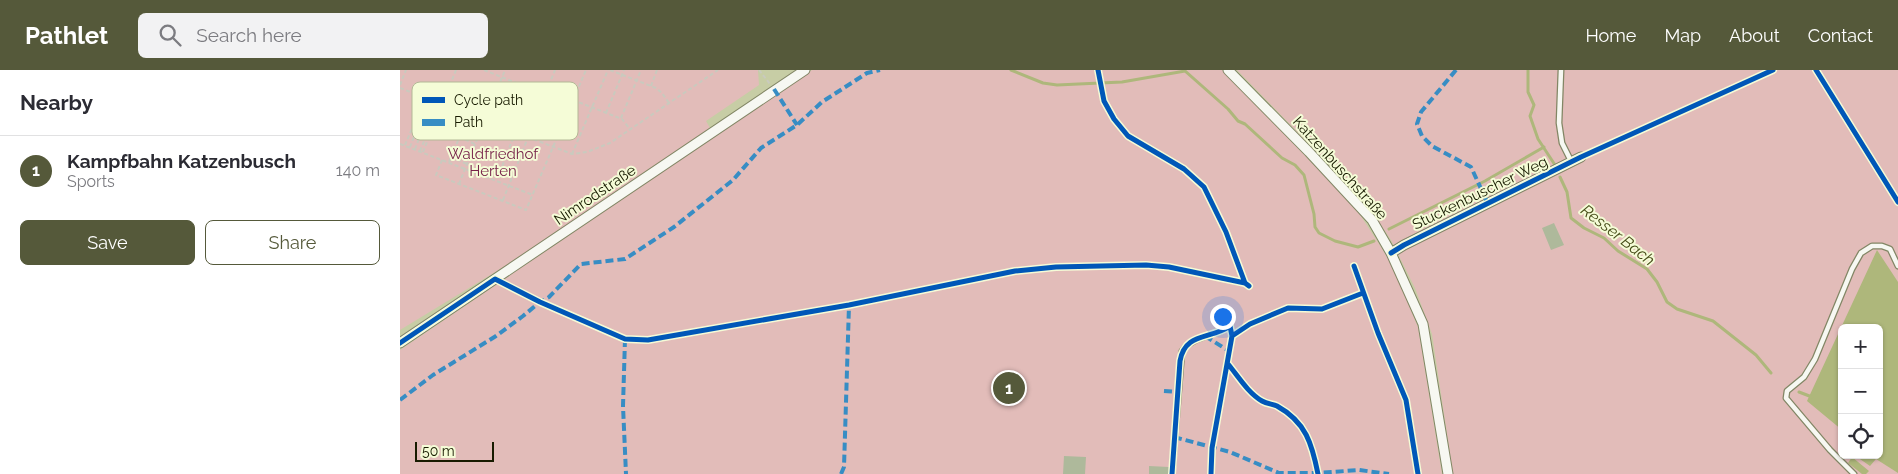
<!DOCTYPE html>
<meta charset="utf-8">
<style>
body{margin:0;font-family:Raleway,sans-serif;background:#f2f2f3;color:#2b2b33}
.controls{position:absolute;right:15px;bottom:15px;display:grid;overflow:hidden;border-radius:8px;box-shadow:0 1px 4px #0004}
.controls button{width:45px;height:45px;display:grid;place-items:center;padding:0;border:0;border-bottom:1px solid #e1e1e2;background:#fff;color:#2b2b33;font:25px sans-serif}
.scale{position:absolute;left:15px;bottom:12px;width:79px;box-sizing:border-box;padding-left:5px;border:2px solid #181b00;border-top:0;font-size:14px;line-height:18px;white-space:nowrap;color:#181b00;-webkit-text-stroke:4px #f5fcd7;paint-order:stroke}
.you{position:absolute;left:822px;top:246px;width:18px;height:18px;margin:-12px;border:4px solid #fff;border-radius:50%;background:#1a73e8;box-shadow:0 0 0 8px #1a73e833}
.badge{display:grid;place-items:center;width:32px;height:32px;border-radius:50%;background:#55593a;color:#fff;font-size:16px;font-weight:700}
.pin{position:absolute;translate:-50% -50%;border:2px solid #fff;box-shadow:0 1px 5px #0006}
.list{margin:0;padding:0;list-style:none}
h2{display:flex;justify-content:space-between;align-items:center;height:65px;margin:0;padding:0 20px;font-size:21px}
h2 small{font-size:16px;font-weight:400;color:#7c7c81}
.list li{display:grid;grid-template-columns:32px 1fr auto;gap:15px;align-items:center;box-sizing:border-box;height:70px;padding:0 20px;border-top:1px solid #e1e1e2}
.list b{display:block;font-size:19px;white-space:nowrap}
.list p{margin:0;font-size:16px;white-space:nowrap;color:#7c7c81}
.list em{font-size:16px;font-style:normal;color:#7c7c81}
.actions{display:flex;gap:10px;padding:15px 20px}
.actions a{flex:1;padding:11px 0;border:1px solid #55593a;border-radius:8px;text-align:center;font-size:18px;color:#55593a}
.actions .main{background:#55593a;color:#fff}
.icon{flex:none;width:28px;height:28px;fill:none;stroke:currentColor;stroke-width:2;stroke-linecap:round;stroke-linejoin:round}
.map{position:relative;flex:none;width:1498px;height:404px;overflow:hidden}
header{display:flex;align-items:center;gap:30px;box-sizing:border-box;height:70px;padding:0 25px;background:#55593a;color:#fff}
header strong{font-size:24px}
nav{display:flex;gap:28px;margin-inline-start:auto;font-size:18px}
.search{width:350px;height:45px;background:#f2f2f3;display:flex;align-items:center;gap:12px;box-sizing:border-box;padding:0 18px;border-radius:8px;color:#7c7c81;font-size:19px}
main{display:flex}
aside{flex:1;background:#fff}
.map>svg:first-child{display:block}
</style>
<header>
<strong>Pathlet</strong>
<div class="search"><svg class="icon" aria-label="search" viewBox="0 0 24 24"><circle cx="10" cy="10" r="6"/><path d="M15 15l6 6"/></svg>Search here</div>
<nav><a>Home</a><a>Map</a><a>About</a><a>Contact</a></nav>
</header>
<main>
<aside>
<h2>Nearby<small></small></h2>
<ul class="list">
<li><span class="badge">1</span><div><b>Kampfbahn Katzenbusch</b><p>Sports</p></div><em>140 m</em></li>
</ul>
<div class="actions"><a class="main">Save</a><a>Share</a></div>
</aside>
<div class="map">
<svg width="1498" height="404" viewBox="0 0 1498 404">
<rect width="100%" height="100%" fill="#c7cda5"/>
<!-- green -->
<path fill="#e2bcb9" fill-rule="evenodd" d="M0,0H358L359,15L306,51L310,58L123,185L0,260Z
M412,0H822L955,137L990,191L1018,257L1042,404H0V280Z
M837,0H1498V404H1053L1032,264L1015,218L991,170L965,131ZM1442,258H1479V385H1442Z"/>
<!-- water -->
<path fill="#aeb77b" d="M1477,180L1498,212V403L1476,389L1470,396L1457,387L1459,385H1479V258H1442V360L1407,331Z
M1452,387L1469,401L1466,404H1462L1448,393Z"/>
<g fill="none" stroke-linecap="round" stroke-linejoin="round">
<!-- stream -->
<path stroke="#aeb77b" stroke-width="3" d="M611,0L643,13L657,15L722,12L785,1L828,39L838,51L845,54L882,88L895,95L904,105L914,144L915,157L919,163L935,171L958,177L974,171
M1128,0V22L1134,35L1130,46L1138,69L1155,95
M1160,107L1167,122L1171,148L1184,158L1204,168L1218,181L1247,199L1257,212L1267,232L1277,239L1313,251L1356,285L1371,303
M989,159L1085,111L1144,77
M1399,322L1412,327"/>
</g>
<!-- building -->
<path fill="#aeb99b" d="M1154,153L1164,175L1151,180L1142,158Z
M664,386L686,387L685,404H663Z
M749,396L769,397L768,404H749Z"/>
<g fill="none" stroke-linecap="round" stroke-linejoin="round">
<!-- lane casing -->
<g stroke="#828665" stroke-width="7">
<path id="lane" d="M1161,0L1159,53L1162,73L1171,91
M772,404L782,281C794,265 815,267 830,256
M1454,404L1430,380L1386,328L1387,321L1404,307L1415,289L1452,199L1461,183L1472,176H1482L1490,179L1498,196"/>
</g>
<!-- street casing -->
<g stroke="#828665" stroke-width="11">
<path id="street" d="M828,0L909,82L972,150L991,183L1023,254L1048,404
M991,183L1004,175L1181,87
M0,273L405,0"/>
</g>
<!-- path -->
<path stroke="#c9cabe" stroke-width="2" stroke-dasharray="4 2.5" stroke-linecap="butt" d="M84,0L171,35
M210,0L256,18L262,23L269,33
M359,0L370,14
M0,15L6,0
M251,16L257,0
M0,18L172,84L187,82L210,73L318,0
M173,30L222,49L230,59
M206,43L224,0
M221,48L241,0
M19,56L26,39
M24,58L31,41
M28,60L36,43
M31,61L14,54L21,37L38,44
M62,61L78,67
M59,67L75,74
M0,74L133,125
M5,75L14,54
M10,77L17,59L30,65
M15,79L22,61
M20,81L27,64
M54,81L70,87
M23,82L56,0
M172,84L208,0
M51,87L67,94
M42,90L36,105L126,140L186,0
M49,92L65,54L81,60
M112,107L100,102L115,63
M59,114L105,0
M103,130L155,0"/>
<!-- lane -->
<use href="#lane" stroke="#f7f8f2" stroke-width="4.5"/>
<!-- street -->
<use href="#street" stroke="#f7f8f2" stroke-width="9"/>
<!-- quiet -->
<path stroke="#378dc4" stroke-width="4" stroke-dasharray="8 4" stroke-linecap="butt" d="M1056,0L1021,42L1017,54L1022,66L1032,76L1071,97L1088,134
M374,19L397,55
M805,266L829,281
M225,269L223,336L226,404
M764,321L777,322
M0,330L33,305L96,266L123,246L140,232L149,227L181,194L225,189L274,157L333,110L361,78L397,55L422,32L467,3L480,0
M774,367L830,382L879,403H918L959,400L989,404
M441,404L444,397L449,235"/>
<!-- cycleway casing -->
<g stroke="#f5fcd7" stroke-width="8">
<path id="cycleway" d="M698,0L704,31L714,49L728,66L784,99L804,117L826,162L845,213
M1416,0L1498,132
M991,183L1004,175L1181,87L1373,0
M954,196L978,263L1006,330L1018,404
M0,273L95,209L140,232L225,269L248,270L449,235L615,201L656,197L746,195L769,197L845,213L849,216
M828,294C838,306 848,323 862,331C867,334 873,334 877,336C906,352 912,374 918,404
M772,404L780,291C785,262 810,270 830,256L832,266L850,254L888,238L922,239L963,223
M811,404L812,378L832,266"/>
</g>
<!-- cycleway -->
<use href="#cycleway" stroke="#0057b8" stroke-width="5"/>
</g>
<g text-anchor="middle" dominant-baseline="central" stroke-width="4" stroke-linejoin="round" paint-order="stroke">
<!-- park labels -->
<g font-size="15" fill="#77234a" stroke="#f5fcd7">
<text x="93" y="84">Waldfriedhof<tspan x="93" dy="17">Herten</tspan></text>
</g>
<!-- street labels -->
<g font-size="15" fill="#181b00" stroke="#f5fcd7">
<text transform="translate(940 98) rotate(48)">Katzenbuschstraße</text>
<text transform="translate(1080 123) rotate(-26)">Stuckenbuscher Weg</text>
<text transform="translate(195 125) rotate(-34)">Nimrodstraße</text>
</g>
<!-- water labels -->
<g font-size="16" font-style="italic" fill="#474d19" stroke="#f5fcd7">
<text transform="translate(1218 165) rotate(38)">Resser Bach</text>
</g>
</g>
<!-- legend -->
<rect x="12" y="12" width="166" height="58" rx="8" fill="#f5fcd7" stroke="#b3b896" stroke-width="1"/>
<rect x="22" y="27" width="23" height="6" fill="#0057b8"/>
<rect x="22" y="49" width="23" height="7" fill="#378dc4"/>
<g font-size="14" fill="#181b00">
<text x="54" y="35">Cycle path</text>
<text x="54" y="57">Path</text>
</g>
</svg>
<div class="controls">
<button>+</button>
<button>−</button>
<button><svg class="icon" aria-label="locate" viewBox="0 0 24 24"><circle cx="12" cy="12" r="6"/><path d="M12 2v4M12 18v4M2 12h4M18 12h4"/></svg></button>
</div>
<div class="scale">50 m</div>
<div class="you"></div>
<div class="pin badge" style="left:609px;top:318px">1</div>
</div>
</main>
